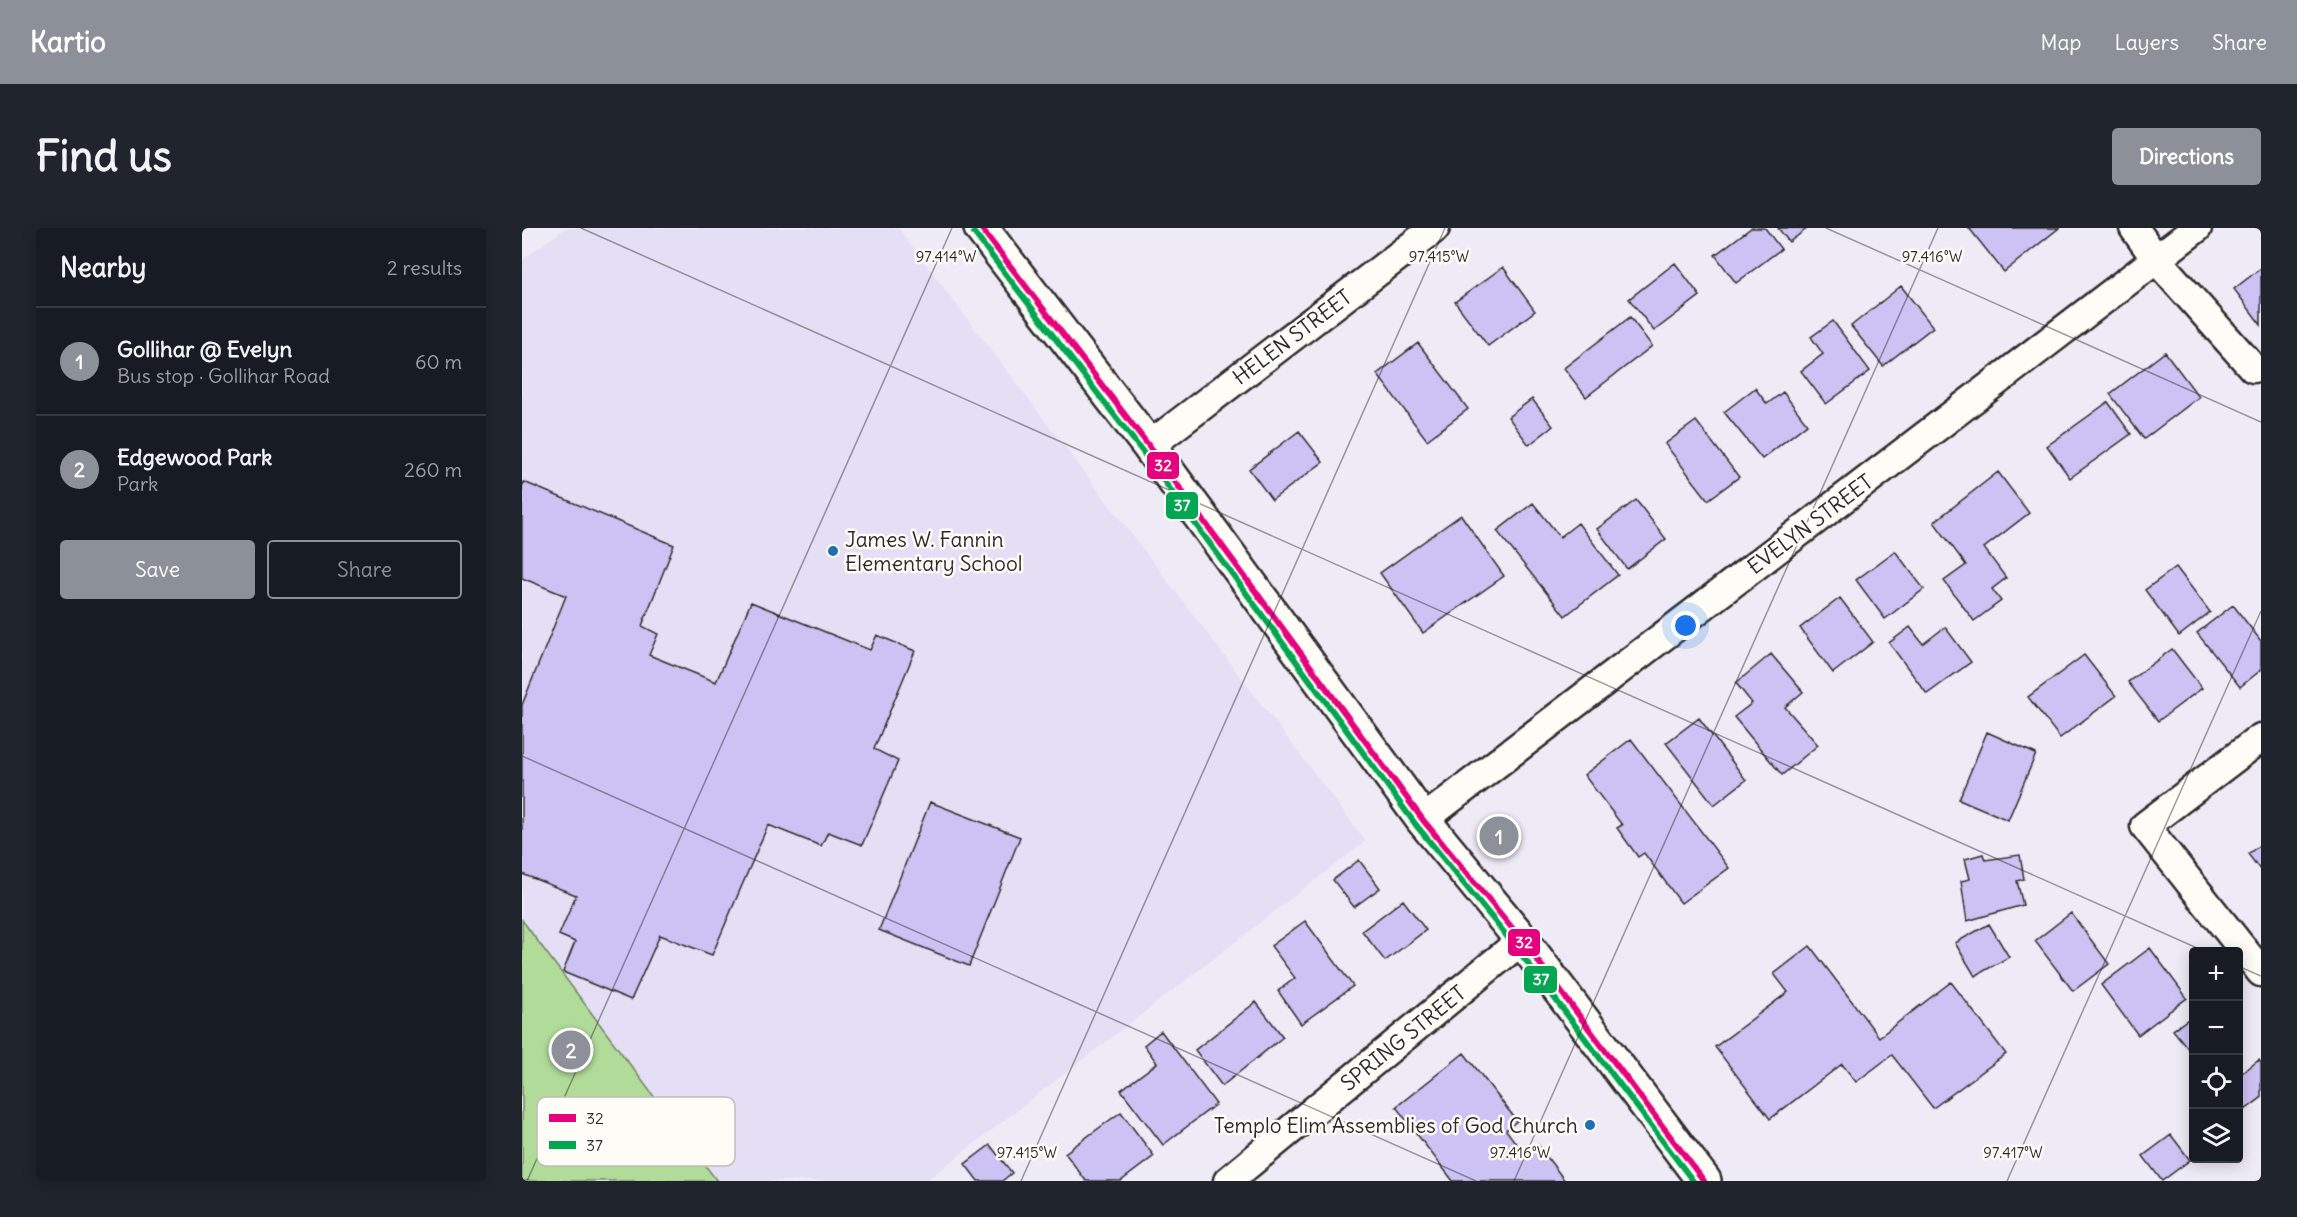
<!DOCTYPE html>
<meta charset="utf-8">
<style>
body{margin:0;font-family:Delius,sans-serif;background:#20242c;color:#f1f3f6}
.controls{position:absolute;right:18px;bottom:18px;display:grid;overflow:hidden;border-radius:6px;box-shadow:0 3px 15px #0003}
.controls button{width:54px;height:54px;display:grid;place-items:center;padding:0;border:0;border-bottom:2px solid #363941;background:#171b24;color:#f1f3f6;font:30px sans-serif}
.you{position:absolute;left:1164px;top:398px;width:21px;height:21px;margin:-15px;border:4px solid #fff;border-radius:50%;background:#1a73e8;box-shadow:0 0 0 9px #1a73e833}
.badge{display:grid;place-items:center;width:39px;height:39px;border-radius:50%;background:#8c9099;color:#fff;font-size:20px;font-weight:700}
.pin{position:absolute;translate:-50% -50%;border:3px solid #fff;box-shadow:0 2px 6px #0006}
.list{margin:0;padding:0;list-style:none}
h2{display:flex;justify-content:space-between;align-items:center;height:78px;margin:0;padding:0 24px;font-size:26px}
h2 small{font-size:20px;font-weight:400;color:#9ea1a6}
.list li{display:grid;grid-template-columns:39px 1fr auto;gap:18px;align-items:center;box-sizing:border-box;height:108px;padding:0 24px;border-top:2px solid #363941}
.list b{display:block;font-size:22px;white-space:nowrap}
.list p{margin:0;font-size:20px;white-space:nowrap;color:#9ea1a6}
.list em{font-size:20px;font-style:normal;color:#9ea1a6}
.actions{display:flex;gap:12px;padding:18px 24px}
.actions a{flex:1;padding:14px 0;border:2px solid #8c9099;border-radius:6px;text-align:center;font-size:21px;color:#8c9099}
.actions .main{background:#8c9099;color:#fff}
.icon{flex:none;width:33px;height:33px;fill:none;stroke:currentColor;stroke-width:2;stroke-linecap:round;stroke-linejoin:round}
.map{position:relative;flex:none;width:1739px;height:953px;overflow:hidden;border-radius:6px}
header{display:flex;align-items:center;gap:36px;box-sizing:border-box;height:84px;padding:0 30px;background:#8c9099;color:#fff}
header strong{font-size:28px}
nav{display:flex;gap:33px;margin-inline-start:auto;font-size:21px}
.intro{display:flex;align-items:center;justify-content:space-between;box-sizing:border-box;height:144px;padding:0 36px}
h1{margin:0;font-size:42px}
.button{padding:15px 27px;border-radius:6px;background:#8c9099;color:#fff;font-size:21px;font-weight:700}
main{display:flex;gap:36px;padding:0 36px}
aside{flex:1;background:#171b24;border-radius:6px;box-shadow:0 3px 15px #0003}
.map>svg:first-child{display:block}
</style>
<header>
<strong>Kartio</strong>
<nav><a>Map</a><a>Layers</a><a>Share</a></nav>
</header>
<div class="intro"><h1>Find us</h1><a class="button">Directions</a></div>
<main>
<aside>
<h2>Nearby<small>2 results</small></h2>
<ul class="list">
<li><span class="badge">1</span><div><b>Gollihar @ Evelyn</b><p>Bus stop · Gollihar Road</p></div><em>60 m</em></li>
<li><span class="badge">2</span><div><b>Edgewood Park</b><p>Park</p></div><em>260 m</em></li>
</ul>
<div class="actions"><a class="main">Save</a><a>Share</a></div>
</aside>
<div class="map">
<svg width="1739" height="953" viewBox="0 0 1739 953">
<rect width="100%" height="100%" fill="#efebf6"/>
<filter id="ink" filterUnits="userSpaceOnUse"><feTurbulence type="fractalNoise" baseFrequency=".0167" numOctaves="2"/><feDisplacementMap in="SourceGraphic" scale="12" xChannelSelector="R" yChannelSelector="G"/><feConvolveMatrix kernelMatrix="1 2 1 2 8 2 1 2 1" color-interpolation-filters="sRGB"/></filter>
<g filter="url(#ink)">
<!-- built -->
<path fill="#e5dff5" d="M43,0H376L844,613L404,953H195L0,692V32Z"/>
<!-- green -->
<path fill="#b1db99" stroke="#6e8362" stroke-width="1.5" d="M0,692L195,953H0Z"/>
<!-- building -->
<path fill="#cdc2f4" stroke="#2b2b2b" stroke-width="1.5" d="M1229,0H1243L1259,21L1214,55L1193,27Z
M1256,0H1286L1267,14Z
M1447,0H1537L1482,44Z
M1153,35L1178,68L1132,103L1107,71Z
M981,39L1013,83L966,118L933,74Z
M1739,40V97L1712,61Z
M1379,58L1411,99L1361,138L1329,98Z
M1108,89L1130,118L1064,169L1042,140Z
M1311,93L1348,143L1304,176L1279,143L1301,126L1289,109Z
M896,115L946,181L905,212L855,146Z
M1643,124L1677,169L1622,211L1588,166Z
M1233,160L1245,176L1261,164L1285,196L1240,231L1202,184Z
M1010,171L1031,198L1007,217L986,189Z
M1586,174L1609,206L1548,250L1525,218Z
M1174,193L1217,249L1186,272L1143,216Z
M777,203L801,234L750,272L727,241Z
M1476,244L1507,285L1462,320L1484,350L1470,361L1479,373L1452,393L1422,353L1444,337L1412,294Z
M2,254L152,317L120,398L136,406L127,427L194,454L229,374L348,422L355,407L393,423L352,521L376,533L340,617L306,604L299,618L246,597L190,727L138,707L109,772L41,744L53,714L37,707L54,667L0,646V477L44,368L0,350V259Z
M1114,272L1144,311L1105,341L1075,301Z
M1011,275L1038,309L1056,295L1096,347L1043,388L975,303Z
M939,287L982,348L901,405L858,345Z
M1373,323L1402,361L1363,391L1334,352Z
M1654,339L1688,384L1657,408L1623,362Z
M1318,370L1351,414L1311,445L1278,400Z
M1711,377L1739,413V442L1718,459L1675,405Z
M1388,399L1401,416L1423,399L1449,434L1405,466L1367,415Z
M1650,421L1680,460L1636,493L1606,454Z
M1249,426L1281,464L1263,479L1296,517L1260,547L1212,489L1230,475L1214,455Z
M1562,427L1594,468L1538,510L1506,469Z
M1177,490L1224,552L1192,577L1144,515Z
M1465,504L1514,526L1486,592L1437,571Z
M1109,511L1207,640L1159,675L1122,625L1116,629L1095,600L1100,597L1062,547Z
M408,574L498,609L447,738L357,702Z
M1739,616V643L1726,626Z
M1461,626L1463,632L1498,627L1502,651L1495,653L1501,677L1445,693L1439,653L1448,651L1443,631Z
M837,632L858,660L832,679L811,652Z
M881,672L904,702L863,733L840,703Z
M1549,685L1587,736L1551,763L1513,713Z
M783,693L831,758L779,796L756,763L773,750L749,718Z
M1467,696L1487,729L1453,748L1433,715Z
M1288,718L1357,809L1429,754L1484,826L1411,880L1370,827L1334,854L1320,836L1248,891L1193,819L1266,764L1252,746Z
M1628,720L1665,770L1616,807L1579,757Z
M734,774L761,809L700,858L673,822Z
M1672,787V828L1651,802Z
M639,803L694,876L641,917L599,862L635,835L622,817Z
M942,825L995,893L984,902L1003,928L1016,917L1043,953H931L874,879Z
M1737,832L1739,835V870L1716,887V848Z
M599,884L632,928L599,953H564L543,925Z
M1649,907L1668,932L1640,953L1621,928Z
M468,917L490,945L480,953H456L443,936Z"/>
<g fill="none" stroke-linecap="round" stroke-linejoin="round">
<!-- street casing -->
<g stroke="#2b2b2b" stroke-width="33">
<path id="street" d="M1612,0L1634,31L1731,140
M627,218L913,0
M1739,510L1623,598L1739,744
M901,592L1675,0
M706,953L1000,712"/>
</g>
<!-- secondary casing -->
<g stroke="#2b2b2b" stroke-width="38">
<path id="secondary" d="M459,0L627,218L901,592L1000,712L1182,953"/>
</g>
<!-- street -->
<use href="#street" stroke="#fdfcf7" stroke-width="28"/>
<!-- secondary -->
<use href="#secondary" stroke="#fdfcf7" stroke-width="33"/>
<!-- bus-1 casing -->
<g stroke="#fdfcf7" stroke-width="10">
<path id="bus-1" d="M459,0L627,218L901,592L1000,712L1182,953"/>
</g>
<!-- bus-2 casing -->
<g stroke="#fdfcf7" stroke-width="10">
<path id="bus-2" d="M452,5L620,223L894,597L993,718L1171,953"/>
</g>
<!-- bus-1 -->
<use href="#bus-1" stroke="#e5007d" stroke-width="6"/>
<!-- bus-2 -->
<use href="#bus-2" stroke="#00a651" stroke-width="6"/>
</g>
</g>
<!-- ticks -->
<path fill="none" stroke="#2b2b2b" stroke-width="1.5" stroke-opacity="0.45" d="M59,0L1684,724M1304,0L1739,194M0,528L954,953M1716,738L1739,748M5,953L430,0M499,953L923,0M992,953L1416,0M1485,953L1739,383"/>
<!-- markers -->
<g fill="#1f6fb2" stroke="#fdfcf7" stroke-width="2">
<circle cx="311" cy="323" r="6"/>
<circle cx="1068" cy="897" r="6"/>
</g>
<g text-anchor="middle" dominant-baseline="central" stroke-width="5" stroke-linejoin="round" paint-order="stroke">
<!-- street labels -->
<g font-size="21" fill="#2b2b2b" stroke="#fdfcf7">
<text transform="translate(770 109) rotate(-37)">HELEN STREET</text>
<text transform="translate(1288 296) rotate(-37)">EVELYN STREET</text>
<text transform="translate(881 810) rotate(-39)">SPRING STREET</text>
</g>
<!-- poi labels -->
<g font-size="21" fill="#2b2b2b" stroke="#fdfcf7" text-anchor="start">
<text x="323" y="311">James W. Fannin<tspan x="323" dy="24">Elementary School</tspan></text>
<text x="1056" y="897" text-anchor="end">Templo Elim Assemblies of God Church</text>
</g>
</g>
<!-- legend -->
<rect x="15" y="869" width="198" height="69" rx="9" fill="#fdfcf7" stroke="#bebdba" stroke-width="1.5"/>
<rect x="27" y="886" width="27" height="8" fill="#e5007d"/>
<rect x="27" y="913" width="27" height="8" fill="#00a651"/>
<g font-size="16" fill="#2b2b2b">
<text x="64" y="896">32</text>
<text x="64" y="923">37</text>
</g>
<g font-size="15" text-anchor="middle" fill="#2b2b2b" stroke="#fdfcf7" stroke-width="5" stroke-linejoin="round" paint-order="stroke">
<text x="424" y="34">97.414°W</text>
<text x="917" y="34">97.415°W</text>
<text x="1410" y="34">97.416°W</text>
<text x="505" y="930">97.415°W</text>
<text x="998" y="930">97.416°W</text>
<text x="1491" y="930">97.417°W</text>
</g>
<g stroke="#fdfcf7" stroke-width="2">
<rect x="624" y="223" width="34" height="29" rx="6" fill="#e5007d"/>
<rect x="643" y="263" width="34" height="29" rx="6" fill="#00a651"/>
<rect x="985" y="700" width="34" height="29" rx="6" fill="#e5007d"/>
<rect x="1001" y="737" width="35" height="29" rx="6" fill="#00a651"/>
</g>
<g font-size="16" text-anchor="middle" font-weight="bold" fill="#fff">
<text x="641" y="243">32</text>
<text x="660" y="283">37</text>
<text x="1002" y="720">32</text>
<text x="1019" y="757">37</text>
</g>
</svg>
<div class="controls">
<button>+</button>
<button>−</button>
<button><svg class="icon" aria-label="locate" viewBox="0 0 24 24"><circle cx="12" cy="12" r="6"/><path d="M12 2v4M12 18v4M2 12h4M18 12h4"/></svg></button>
<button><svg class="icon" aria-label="layers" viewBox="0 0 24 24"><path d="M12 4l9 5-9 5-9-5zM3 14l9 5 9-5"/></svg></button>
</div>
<div class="you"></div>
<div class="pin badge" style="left:977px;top:608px">1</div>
<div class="pin badge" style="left:49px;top:822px">2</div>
</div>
</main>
